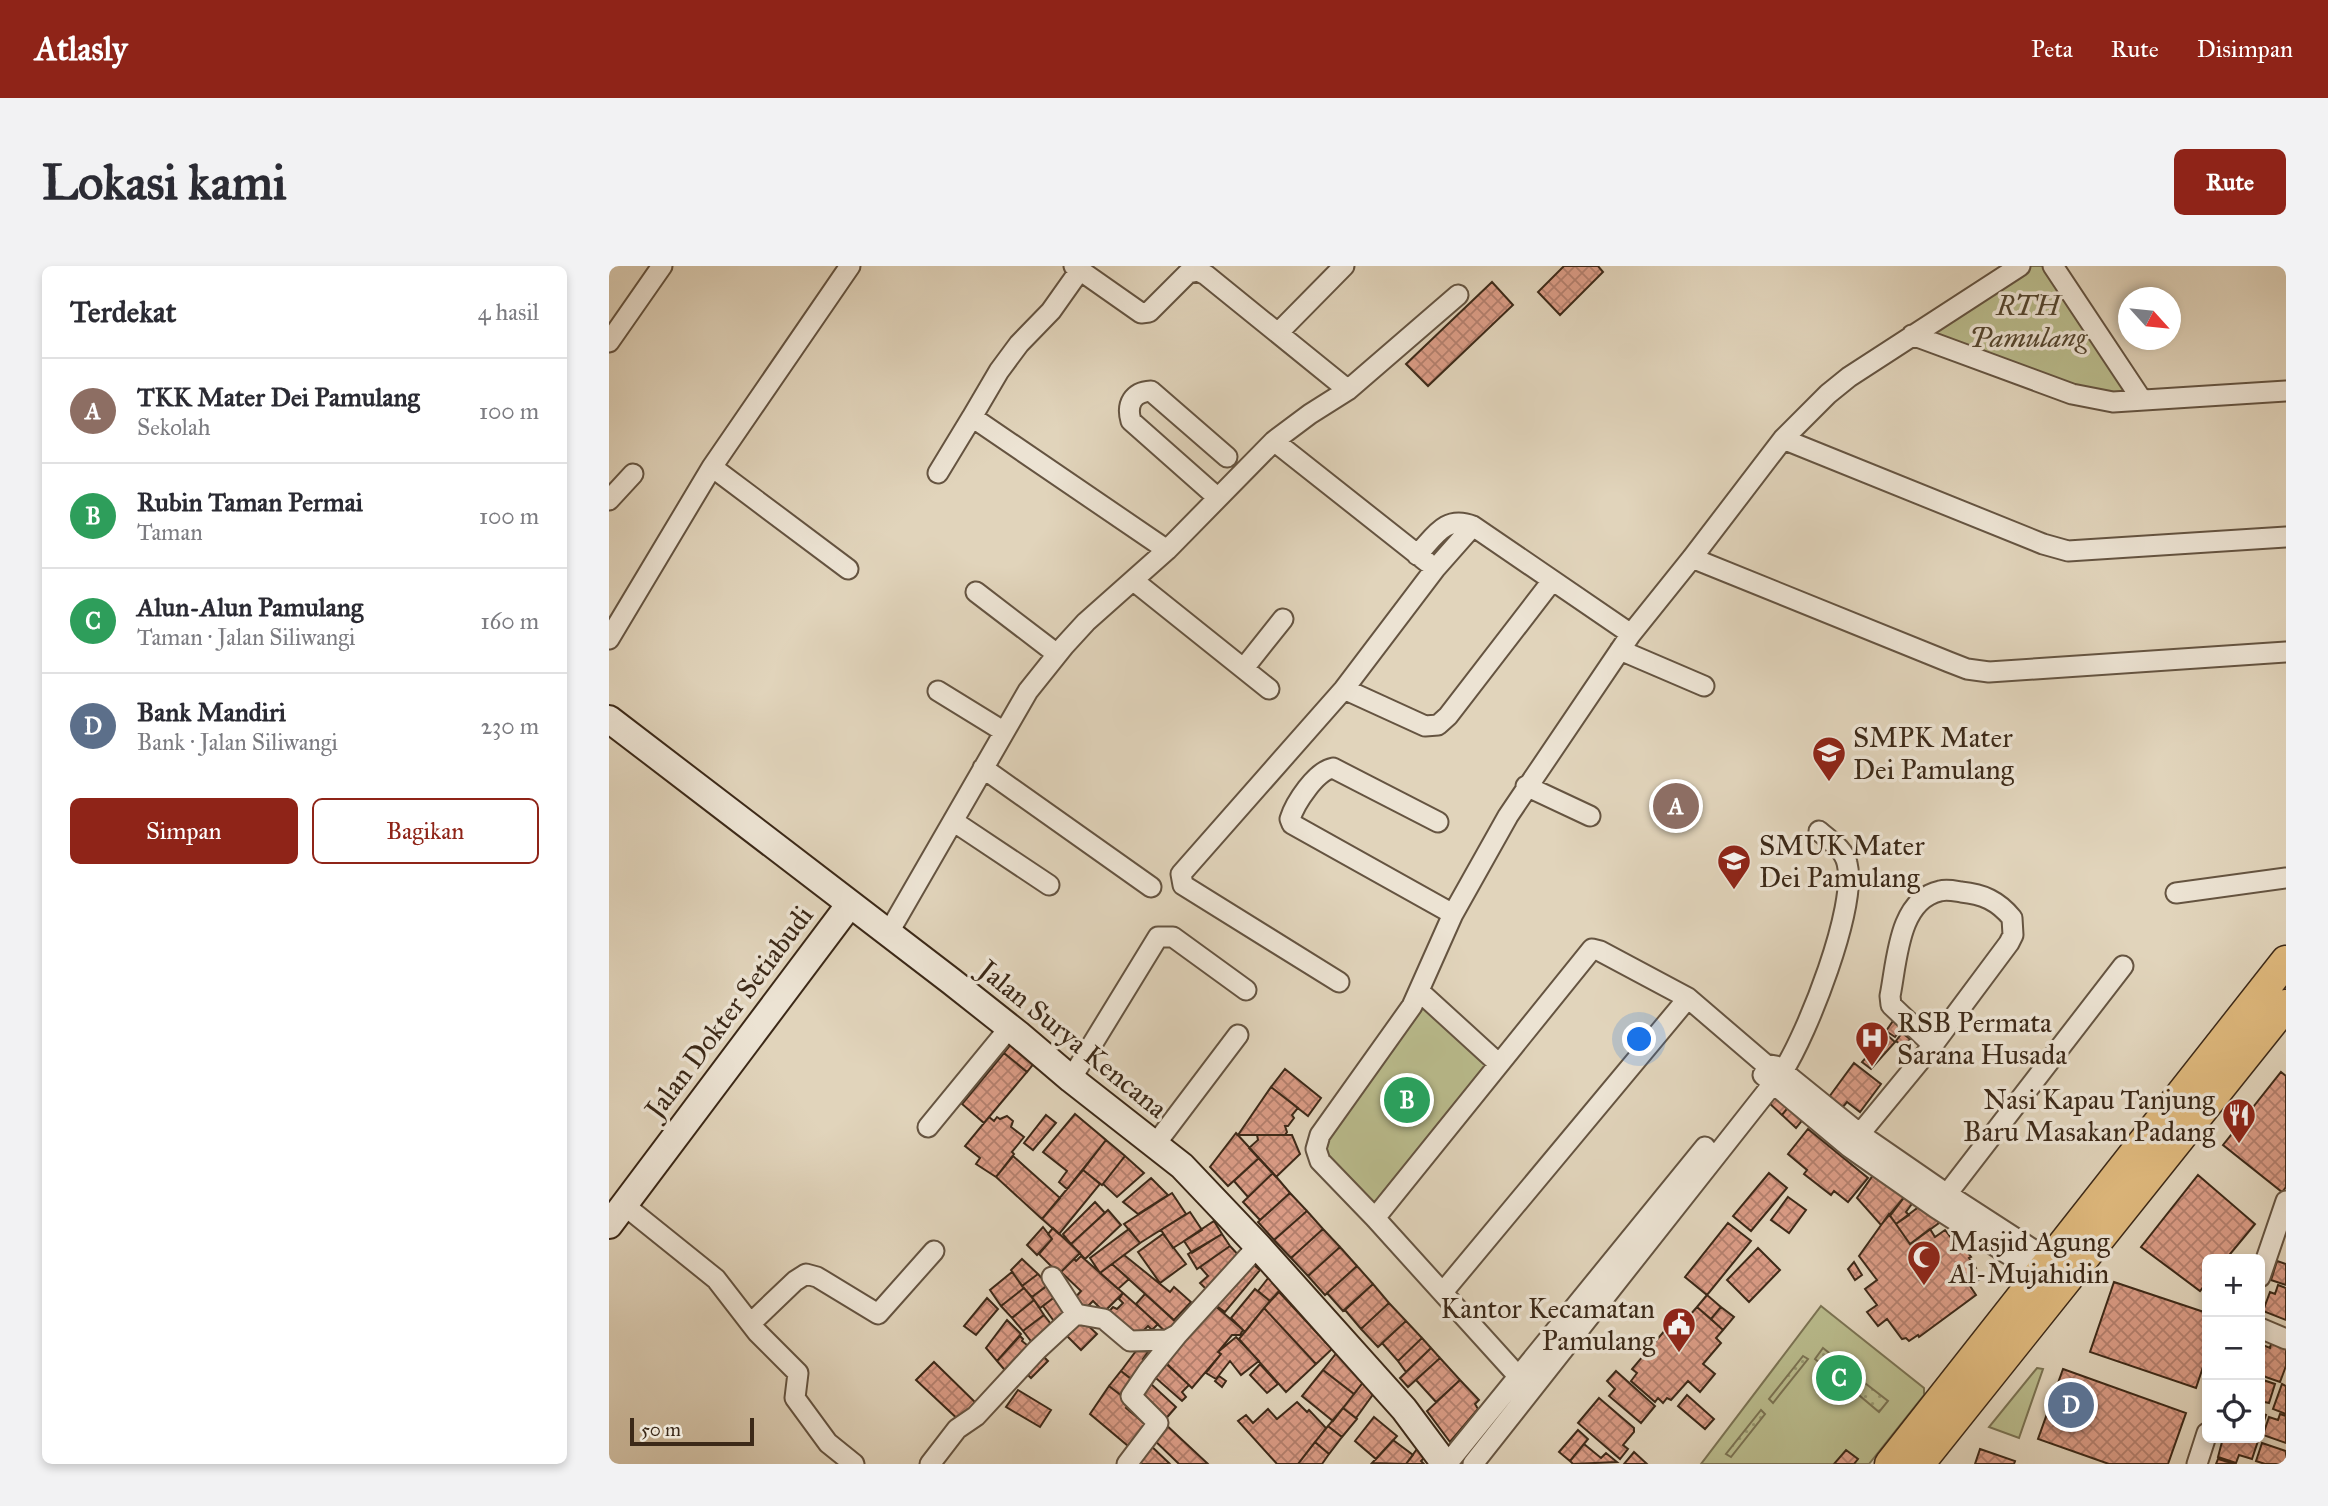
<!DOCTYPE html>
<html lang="id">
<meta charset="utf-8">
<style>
body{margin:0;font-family:"IM FELL Great Primer",serif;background:#f2f2f3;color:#2b2b33}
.controls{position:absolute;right:21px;bottom:21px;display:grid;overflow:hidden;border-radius:10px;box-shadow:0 4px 10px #0003}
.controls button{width:63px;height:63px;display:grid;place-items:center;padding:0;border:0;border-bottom:2px solid #e1e1e2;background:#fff;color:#2b2b33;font:35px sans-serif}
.compass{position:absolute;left:1509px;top:21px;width:63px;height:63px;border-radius:50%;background:#fff;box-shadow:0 4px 10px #0003;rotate:117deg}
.scale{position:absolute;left:21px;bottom:18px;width:124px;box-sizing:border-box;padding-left:7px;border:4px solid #3c2918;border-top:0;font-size:19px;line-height:24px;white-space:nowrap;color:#3c2918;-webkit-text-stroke:5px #ece3d3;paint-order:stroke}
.you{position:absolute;left:1031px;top:774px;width:24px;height:24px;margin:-18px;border:5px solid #fff;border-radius:50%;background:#1a73e8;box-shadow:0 0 0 10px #1a73e833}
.badge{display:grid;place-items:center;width:46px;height:46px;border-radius:50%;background:#8f2418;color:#fff;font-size:23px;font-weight:700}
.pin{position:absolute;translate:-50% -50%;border:4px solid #fff;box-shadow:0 2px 7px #0006}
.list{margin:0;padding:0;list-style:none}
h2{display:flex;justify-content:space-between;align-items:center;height:91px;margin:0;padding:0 28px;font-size:30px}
h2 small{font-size:23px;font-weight:400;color:#7c7c81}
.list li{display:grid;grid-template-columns:46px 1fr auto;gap:21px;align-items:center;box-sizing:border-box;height:105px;padding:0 28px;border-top:2px solid #e1e1e2}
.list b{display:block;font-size:26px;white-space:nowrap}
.list p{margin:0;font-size:23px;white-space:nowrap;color:#7c7c81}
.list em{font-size:23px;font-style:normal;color:#7c7c81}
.actions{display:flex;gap:14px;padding:21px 28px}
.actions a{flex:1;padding:16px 0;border:2px solid #8f2418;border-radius:10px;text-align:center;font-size:24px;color:#8f2418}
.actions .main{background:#8f2418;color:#fff}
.icon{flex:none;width:38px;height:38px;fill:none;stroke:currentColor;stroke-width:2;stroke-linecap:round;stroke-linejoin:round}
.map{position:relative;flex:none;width:1677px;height:1198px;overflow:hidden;border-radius:10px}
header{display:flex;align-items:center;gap:42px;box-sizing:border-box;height:98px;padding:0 35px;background:#8f2418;color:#fff}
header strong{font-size:33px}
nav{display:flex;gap:38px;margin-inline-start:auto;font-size:24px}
.intro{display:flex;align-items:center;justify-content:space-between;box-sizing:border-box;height:168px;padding:0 42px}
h1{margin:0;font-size:49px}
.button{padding:18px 32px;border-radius:10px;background:#8f2418;color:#fff;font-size:24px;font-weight:700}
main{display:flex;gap:42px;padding:0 42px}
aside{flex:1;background:#fff;border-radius:10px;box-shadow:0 4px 10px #0003}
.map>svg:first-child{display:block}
</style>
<header>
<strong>Atlasly</strong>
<nav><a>Peta</a><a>Rute</a><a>Disimpan</a></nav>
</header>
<div class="intro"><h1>Lokasi kami</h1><a class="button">Rute</a></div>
<main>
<aside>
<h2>Terdekat<small>4 hasil</small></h2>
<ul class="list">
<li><span class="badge" style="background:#8d6e63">A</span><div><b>TKK Mater Dei Pamulang</b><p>Sekolah</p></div><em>100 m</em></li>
<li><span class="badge" style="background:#2e9e5b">B</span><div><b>Rubin Taman Permai</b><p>Taman</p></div><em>100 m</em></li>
<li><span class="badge" style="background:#2e9e5b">C</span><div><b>Alun-Alun Pamulang</b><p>Taman · Jalan Siliwangi</p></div><em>160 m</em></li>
<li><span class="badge" style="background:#5c6f8a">D</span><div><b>Bank Mandiri</b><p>Bank · Jalan Siliwangi</p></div><em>230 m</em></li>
</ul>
<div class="actions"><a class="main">Simpan</a><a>Bagikan</a></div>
</aside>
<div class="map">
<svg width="1677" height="1198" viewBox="0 0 1677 1198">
<defs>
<pattern id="garden-dots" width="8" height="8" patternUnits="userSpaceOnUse" patternTransform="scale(1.75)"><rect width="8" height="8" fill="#b9bb8c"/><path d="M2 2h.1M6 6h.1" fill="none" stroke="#989871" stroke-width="1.8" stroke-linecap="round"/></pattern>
<pattern id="building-cross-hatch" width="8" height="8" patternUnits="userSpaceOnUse" patternTransform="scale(1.75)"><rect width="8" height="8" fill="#db9c86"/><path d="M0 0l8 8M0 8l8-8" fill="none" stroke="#b37f6d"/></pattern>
</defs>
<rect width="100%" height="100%" fill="#e1d4bb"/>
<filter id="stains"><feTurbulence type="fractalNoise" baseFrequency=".00286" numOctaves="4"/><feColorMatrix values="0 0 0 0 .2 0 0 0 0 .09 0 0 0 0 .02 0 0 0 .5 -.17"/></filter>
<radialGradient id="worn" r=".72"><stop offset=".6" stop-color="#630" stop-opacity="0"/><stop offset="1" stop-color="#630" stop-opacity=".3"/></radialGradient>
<!-- green -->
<path fill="#b9bb8c" stroke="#7a7252" stroke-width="2" d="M1411,0H1444L1533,133L1488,134L1303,69Z
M810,725L890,798L766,952L711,895V869Z
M1212,1040L1315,1122V1129L1260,1198H1092Z
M1428,1102L1434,1103L1410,1172L1380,1161Z"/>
<!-- garden -->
<path fill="url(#garden-dots)" stroke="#7a7252" stroke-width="2" d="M1214,1082L1240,1103L1232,1114L1206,1093Z
M1194,1090L1199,1093L1164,1137L1160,1133Z
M1252,1114L1279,1135L1270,1146L1244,1124Z
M1152,1144L1156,1148L1122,1191L1117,1188Z"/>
<!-- building -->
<path fill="url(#building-cross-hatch)" stroke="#3c2918" stroke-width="2" d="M955,0H989L994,6L951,49L929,26Z
M883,16L904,39L819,120L797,98Z
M1284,755L1293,762L1286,771L1277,765Z
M1293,767L1301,773L1295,781L1287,775Z
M1277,768L1286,776L1262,803L1253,796Z
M403,777L426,796L418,806L395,787Z
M395,787L418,806L375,857L353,838Z
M1245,797L1272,818L1251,846L1238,836L1233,842L1220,831Z
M676,803L712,832L699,850L662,821Z
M1672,806L1677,810V921L1673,926L1614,879Z
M662,821L689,842L683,849L685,852L679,860H676L678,866L676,869H629Z
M1168,827L1181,839L1173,849L1159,836Z
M1181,839L1195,852L1187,862L1173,849Z
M466,848L497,874L458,923L450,916L458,905L434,886Z
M437,849L447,857L424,884L415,877Z
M398,850L404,855L402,861L415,871L403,886L405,888L387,911L367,898L371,892L356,880L380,851L385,855L388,851L391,853Z
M1199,863L1259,912L1239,936L1225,925L1222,929L1195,908L1198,904L1179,888Z
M627,867L650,892L619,920L601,901Z
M648,869H683L691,888L667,911L640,882L649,874Z
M497,874L516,890L493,919L474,904Z
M404,890L451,932L433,953L387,911Z
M516,890L535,907L508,931L494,918Z
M650,892L664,907L639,931L625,915Z
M474,904L491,918L450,968L433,953Z
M1267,905L1297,929L1272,959L1248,932Z
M664,907L681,927L651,954L634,936Z
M1160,907L1178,922L1142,965L1124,950Z
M1589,909L1646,958L1617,993H1598V1016L1591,1025L1532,981Z
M542,912L559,929L529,948L514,936Z
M563,927L577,948L531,977L515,958Z
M681,927L698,945L665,974L649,956Z
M1297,929L1305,935L1297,946L1300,949L1287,958L1281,950Z
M1179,931L1197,944L1180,967L1162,954Z
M486,936L496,947L462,978L454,968Z
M1315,937L1330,957L1301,978L1287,958Z
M499,944L512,959L476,993L462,978Z
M698,945L714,963L682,992L665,974Z
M581,946L593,964L564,982L552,964Z
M1280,948L1301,978L1321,963L1326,971L1336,964L1343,973L1345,971L1352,980L1353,979L1362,991L1360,992L1367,1002L1364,1004L1371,1013L1361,1020L1367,1029L1310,1071L1309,1069L1300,1075L1297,1072L1293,1073L1278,1053L1269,1060L1258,1046L1268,1039L1256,1023L1268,1014L1250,990Z
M605,955L613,968L583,987L575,975Z
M1119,957L1142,975L1098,1029L1076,1011Z
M434,961L443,973L428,989L418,979Z
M444,962L471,987L450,1008L430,988L443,973L439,968Z
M520,963L531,977L491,1007L481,992Z
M714,963L731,981L699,1010L682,992Z
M554,968L577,998L551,1017L529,986Z
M613,968L621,980L588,1003L579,988Z
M621,980L633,993L602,1028L591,1017L599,1010L591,1001Z
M731,981L748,1000L716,1029L699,1010Z
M1149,982L1171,1004L1140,1036L1118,1014Z
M515,989L561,1026L565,1021L582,1036L565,1054L503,998Z
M472,990L514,1027L495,1046L484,1035L476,1043L465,1033L472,1025L452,1006L465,993L467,995Z
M413,993L429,1008L413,1020L402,1004Z
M1668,995L1677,998V1019L1662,1014Z
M641,996L651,1004L616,1046L605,1038Z
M1245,996L1253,1009L1246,1014L1239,1003Z
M503,998L520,1013L509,1023L491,1007Z
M748,1000L764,1018L734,1045L718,1027Z
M403,1006L415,1022L392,1040L381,1024Z
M429,1008L439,1019L423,1031L413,1020Z
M660,1011L672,1023L661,1035L649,1025Z
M1505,1016L1598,1047V1089L1587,1122L1481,1086Z
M764,1018L780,1037L752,1063L736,1044Z
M439,1019L447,1030L431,1042L423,1031Z
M1669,1019L1677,1022V1054L1654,1045L1661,1026L1666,1028Z
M415,1022L425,1034L403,1052L392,1040Z
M646,1023L661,1035L636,1066L622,1052Z
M670,1026L723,1083L707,1098L655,1042Z
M514,1027L549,1058L543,1064L539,1060L530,1069L496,1050L504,1041L508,1043L514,1037L510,1033Z
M536,1028L570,1059L560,1069L527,1038Z
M1098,1029L1112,1041L1102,1053L1088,1041Z
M447,1030L460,1048L447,1058L434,1040Z
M378,1032L389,1043L367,1069L355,1060Z
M425,1034L435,1049L414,1065L403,1052Z
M603,1037L634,1064L631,1069H623L609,1086L612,1088L583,1122L552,1092Z
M780,1037L797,1055L769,1081L752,1063Z
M1088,1041L1114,1064L1107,1072L1112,1077L1094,1098L1106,1108L1091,1126L1079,1115L1062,1134L1058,1132L1054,1137L1049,1132L1046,1136L1022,1115L1028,1107L1023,1103L1074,1043L1081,1049Z
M1112,1041L1125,1051L1114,1064L1102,1053Z
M655,1042L707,1098L677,1126L630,1073Z
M435,1049L445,1062L425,1079L414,1065Z
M471,1052L488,1068L472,1084L455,1067Z
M398,1054L412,1068L388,1095L377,1082Z
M797,1055L813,1072L789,1095L773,1077Z
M411,1070L414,1073L413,1075L423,1083L400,1109L388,1095Z
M627,1071L650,1095L632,1109L621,1095L607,1113L597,1107L612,1088L609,1086Z
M813,1072L822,1082L797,1106L789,1095Z
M1663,1074L1677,1079V1100L1671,1116L1651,1109V1078L1661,1082Z
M533,1077L541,1083L534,1093L541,1098L527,1117L512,1105Z
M822,1082L831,1092L799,1121L791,1112Z
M729,1085L755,1115L745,1128L714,1104Z
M431,1087L439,1095L422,1112L414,1104Z
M831,1092L851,1114L827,1136L807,1114Z
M553,1094L580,1119L573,1126L577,1131L573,1135L540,1106Z
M325,1096L370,1140L353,1157L307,1114Z
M651,1098L669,1118L658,1127L641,1109Z
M1454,1103L1577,1147L1559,1198H1500L1429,1173Z
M714,1104L745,1128L724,1155L693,1130Z
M512,1105L529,1118L517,1133L500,1120Z
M1007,1105L1046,1140L1032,1157L1000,1130L1006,1123L998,1115Z
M610,1110L617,1115L613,1121L606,1115Z
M1651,1113L1666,1118L1660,1137L1651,1135Z
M851,1114L870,1134L866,1138L869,1143L841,1176L818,1145Z
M755,1115L765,1127L747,1152L734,1142Z
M542,1118L567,1141L554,1156L525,1128Z
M1673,1118L1677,1120V1148L1664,1143Z
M500,1120L522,1137L517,1142L542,1163L525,1185L481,1148Z
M409,1124L442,1144L431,1161L397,1141Z
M1078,1129L1105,1153L1096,1163L1069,1140Z
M990,1132L1025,1162V1166L1014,1179L1019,1183L1011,1193L969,1157Z
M688,1136L698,1146L700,1144L717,1162L689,1198H668L629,1155L637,1149L644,1157L659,1143L668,1153Z
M734,1142L748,1153L733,1171L719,1160Z
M1651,1147L1657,1149L1651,1167Z
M1671,1148L1677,1150V1177L1654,1169L1660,1151L1669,1154Z
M765,1151L788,1170L767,1193L746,1175Z
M554,1156L599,1198H570L542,1171Z
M719,1160L733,1171L720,1188L706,1176Z
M969,1164L979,1173L961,1195L950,1186Z
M1614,1172H1650L1643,1193L1630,1189L1627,1197L1609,1191Z
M784,1174L804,1189L797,1198L763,1197Z
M706,1176L720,1188L713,1198H689Z
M539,1177L561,1198H524Z
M1653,1177L1677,1185V1198H1656L1647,1195Z
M975,1178L992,1192L997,1187L1008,1196L964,1198L961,1195Z
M808,1183L816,1191L812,1195L815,1198H797Z
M1371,1183L1406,1195L1405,1198H1366Z
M1237,1184L1249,1193L1245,1198H1225Z
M1025,1186L1038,1198H1015Z
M1609,1193L1626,1198H1607Z"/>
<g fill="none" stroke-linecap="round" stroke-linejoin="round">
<!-- minor casing -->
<g stroke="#655441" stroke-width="23">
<path id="minor" d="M465,0L532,47L540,46L579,7L589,5L597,9L739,124
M1444,0L1533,134
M669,67L735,0
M1303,69L1463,128L1504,136L1677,125
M0,76L53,0
M363,151L390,105L410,78L442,45L471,4
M1174,173L1434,278L1459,285L1677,271
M665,175L818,296
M103,201L239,303
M329,207L363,151L558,284
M609,232L522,155C517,138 524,126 542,125L618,191
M0,234L24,208
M808,289C826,270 836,249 864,260L1022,368
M1083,292L1340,396L1358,403L1380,406L1677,386
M525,315L660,423
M367,326L448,388
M0,373L103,201L241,0
M1011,384L1095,420
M635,402L674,353
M735,423L816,460L829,459L839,450L943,315
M329,425L394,465
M374,502L542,621
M917,520L981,550
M344,555L440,619
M829,556L724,502C707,505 686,537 681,553L683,558L844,648
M1567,627L1677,612
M280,666L419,425L455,380L477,356L558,284L665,175L701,148L739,124L849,29
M730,716L574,619L572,608L735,423L826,303L864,260
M810,725L890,798
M1154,809L1240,881L1327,942L1430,1008
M462,813L549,671H564L637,724
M319,861L401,761
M545,880L629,769
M1240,881L1324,779L1400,677L1404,669L1403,652C1389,635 1374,628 1352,626C1346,625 1338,623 1331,625C1289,634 1288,696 1281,730L1282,739L1324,779
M1331,937L1514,700
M15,939L107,1013L148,1066L189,1107L186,1132L219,1177L245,1198
M766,952L983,683L991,685L1079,732L1156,798L1167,800L1251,868L1338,928L1440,994
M443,1011L467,1048
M1651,1011L1677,935
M834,1026L1079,732
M142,1057L186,1015L197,1008L208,1011L269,1048L325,985
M1651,1062L1677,1073
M909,1110L766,952L711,895L707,883L711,869L803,740L844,648L899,550L1022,368L1083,292L1174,173L1219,128L1240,111L1411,0
M321,1198L348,1163L367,1150L428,1084L467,1048L495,1053L521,1075L558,1074L569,1068
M518,1198L549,1157L522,1130L539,1105L569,1068L649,980
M838,1198L1096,881
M864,1198L1174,805C1198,768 1249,640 1238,597C1235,583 1220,574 1210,565
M1588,1198L1598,1167"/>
</g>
<!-- secondary casing -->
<g stroke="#3c2918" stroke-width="30">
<path id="secondary" d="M0,453L342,715L409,768L462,813L573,900L649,980L795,1143L836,1198
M0,959L241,638"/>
</g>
<!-- primary casing -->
<g stroke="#3c2918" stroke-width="33">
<path id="primary" d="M1281,1198L1677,695
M1310,1198L1677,739"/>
</g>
<!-- minor -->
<use href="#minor" stroke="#ece3d3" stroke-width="19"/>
<!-- secondary -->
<use href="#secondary" stroke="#ece3d3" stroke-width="26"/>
<!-- primary -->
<use href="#primary" stroke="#e0ba7e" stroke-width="30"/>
</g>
<!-- icons -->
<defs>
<g id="school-pin" transform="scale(1.75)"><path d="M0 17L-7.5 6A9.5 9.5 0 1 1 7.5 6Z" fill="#8f2418" stroke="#ece3d3"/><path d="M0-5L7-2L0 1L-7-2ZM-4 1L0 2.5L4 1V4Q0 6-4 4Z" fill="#fff"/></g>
<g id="hospital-pin" transform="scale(1.75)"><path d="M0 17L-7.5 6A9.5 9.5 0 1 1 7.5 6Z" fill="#8f2418" stroke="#ece3d3"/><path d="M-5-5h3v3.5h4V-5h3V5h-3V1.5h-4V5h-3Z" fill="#fff"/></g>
<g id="restaurant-pin" transform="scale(1.75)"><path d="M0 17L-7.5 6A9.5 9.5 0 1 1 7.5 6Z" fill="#8f2418" stroke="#ece3d3"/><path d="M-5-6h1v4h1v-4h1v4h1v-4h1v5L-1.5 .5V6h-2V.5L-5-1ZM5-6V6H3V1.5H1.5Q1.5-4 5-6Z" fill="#fff"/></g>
<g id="mosque-pin" transform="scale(1.75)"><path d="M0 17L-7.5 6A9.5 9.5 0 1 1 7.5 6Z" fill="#8f2418" stroke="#ece3d3"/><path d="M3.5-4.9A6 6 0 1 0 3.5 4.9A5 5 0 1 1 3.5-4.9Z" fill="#fff"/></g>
<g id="civic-pin" transform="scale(1.75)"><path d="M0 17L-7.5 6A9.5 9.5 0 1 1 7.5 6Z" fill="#8f2418" stroke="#ece3d3"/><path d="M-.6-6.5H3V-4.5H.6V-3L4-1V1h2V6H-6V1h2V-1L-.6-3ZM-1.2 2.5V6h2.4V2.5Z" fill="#fff"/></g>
</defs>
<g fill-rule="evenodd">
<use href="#school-pin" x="1220" y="487"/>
<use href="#school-pin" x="1125" y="595"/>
<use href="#hospital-pin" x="1263" y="772"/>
<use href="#restaurant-pin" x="1630" y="849"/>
<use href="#mosque-pin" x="1315" y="991"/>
<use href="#civic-pin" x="1070" y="1058"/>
</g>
<g text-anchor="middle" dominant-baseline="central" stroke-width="7" stroke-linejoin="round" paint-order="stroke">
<!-- park labels -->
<g font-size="28" font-style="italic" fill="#55462f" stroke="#ece3d3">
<text x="1419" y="39">RTH<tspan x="1419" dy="32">Pamulang</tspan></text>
</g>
<!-- poi labels -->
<g font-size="28" fill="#3c2918" stroke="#ece3d3" text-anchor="start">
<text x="1244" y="471">SMPK Mater<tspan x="1244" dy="32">Dei Pamulang</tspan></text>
<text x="1150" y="579">SMUK Mater<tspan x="1150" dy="32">Dei Pamulang</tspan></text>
<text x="1288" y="756">RSB Permata<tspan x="1288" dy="32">Sarana Husada</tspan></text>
<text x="1606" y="833" text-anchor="end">Nasi Kapau Tanjung<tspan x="1606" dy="32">Baru Masakan Padang</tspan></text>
<text x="1340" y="975">Masjid Agung<tspan x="1340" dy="32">Al-Mujahidin</tspan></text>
<text x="1046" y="1042" text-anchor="end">Kantor Kecamatan<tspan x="1046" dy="32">Pamulang</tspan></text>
</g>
<!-- street labels -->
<g font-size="28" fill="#3c2918" stroke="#ece3d3">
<text transform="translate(120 746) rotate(-53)">Jalan Dokter Setiabudi</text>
<text transform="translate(464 773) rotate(39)">Jalan Surya Kencana</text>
</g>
</g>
<rect width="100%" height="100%" filter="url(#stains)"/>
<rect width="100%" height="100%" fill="url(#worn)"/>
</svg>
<div class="controls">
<button>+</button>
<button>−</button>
<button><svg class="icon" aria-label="locate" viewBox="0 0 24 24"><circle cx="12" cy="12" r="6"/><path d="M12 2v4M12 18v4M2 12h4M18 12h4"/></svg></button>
</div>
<svg class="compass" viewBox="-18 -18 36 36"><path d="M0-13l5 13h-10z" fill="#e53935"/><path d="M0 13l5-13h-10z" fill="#7c7c81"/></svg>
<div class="scale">50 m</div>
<div class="you"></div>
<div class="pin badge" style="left:1067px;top:540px;background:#8d6e63">A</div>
<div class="pin badge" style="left:798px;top:834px;background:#2e9e5b">B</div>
<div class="pin badge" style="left:1230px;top:1112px;background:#2e9e5b">C</div>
<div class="pin badge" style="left:1462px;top:1139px;background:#5c6f8a">D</div>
</div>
</main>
